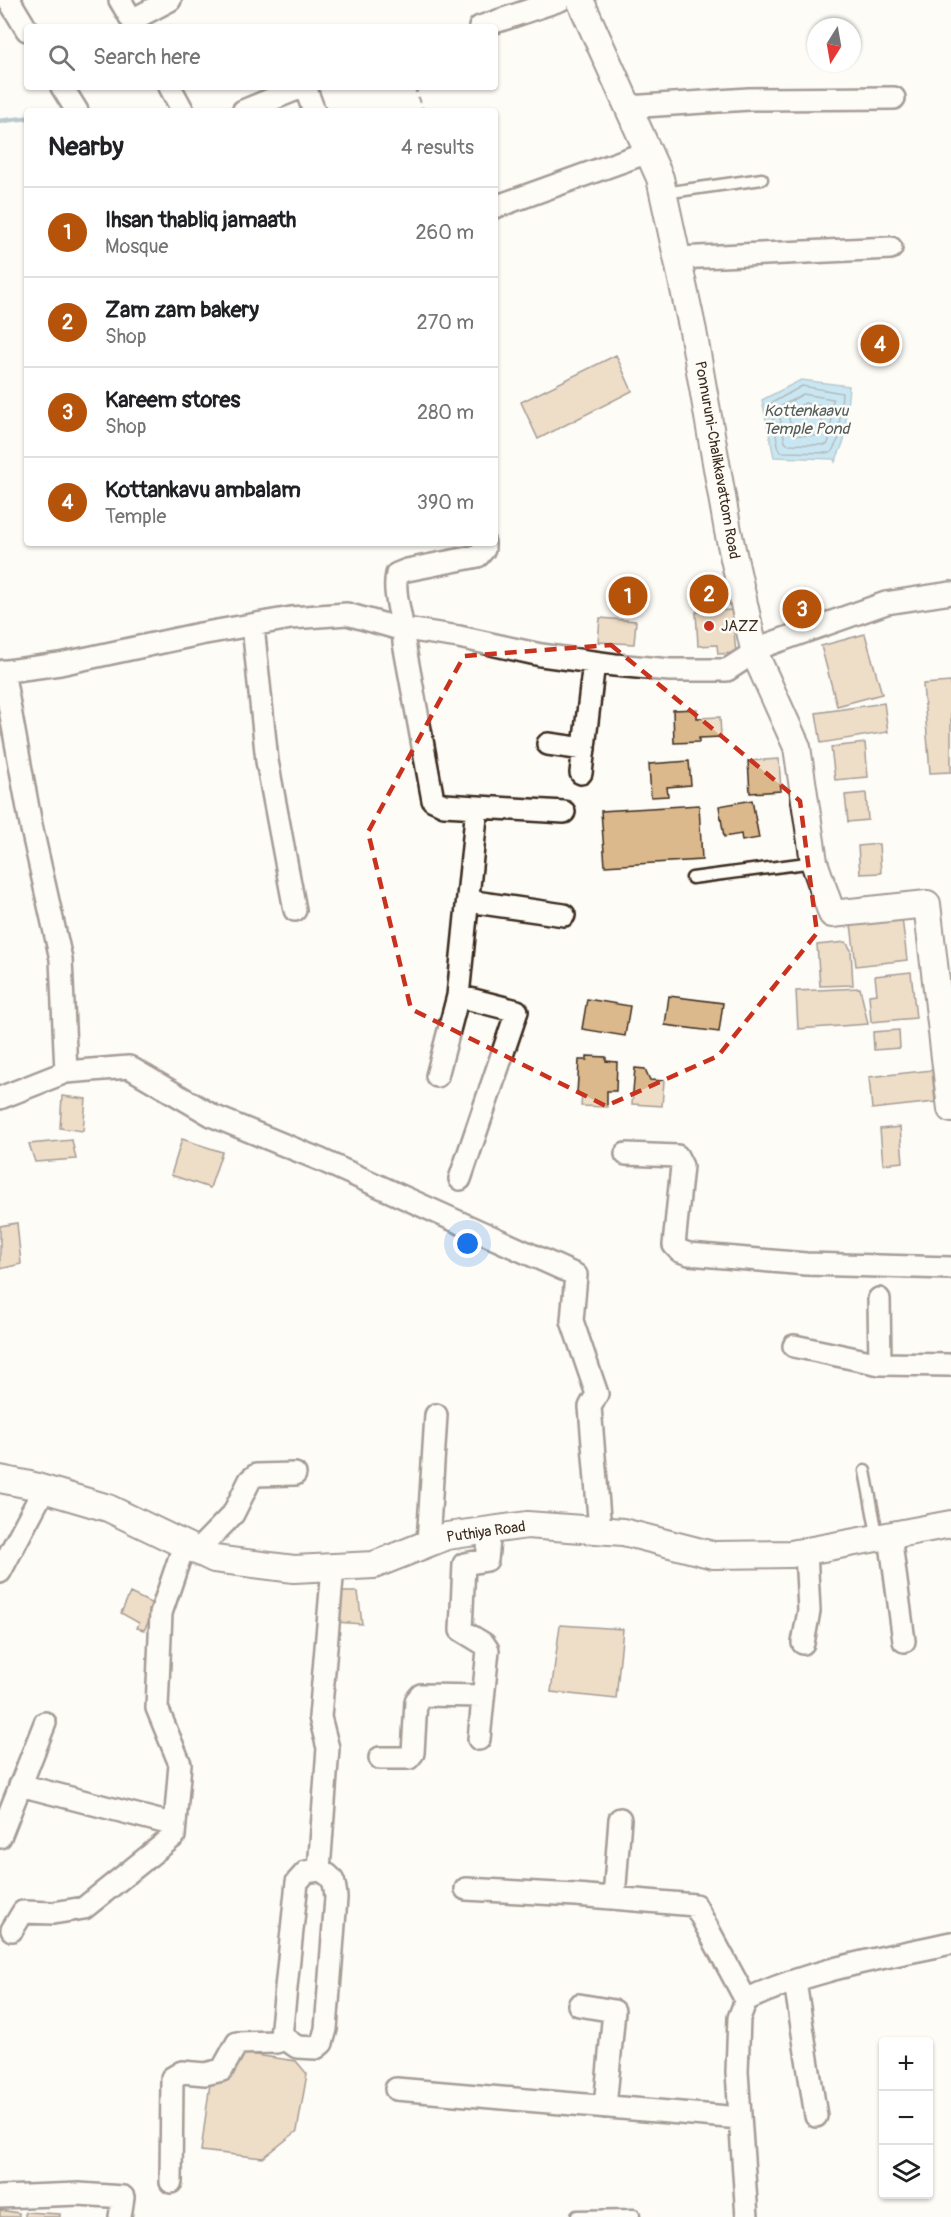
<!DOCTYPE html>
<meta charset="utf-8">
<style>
body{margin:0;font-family:Pangolin,sans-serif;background:#f6f6f6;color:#202124}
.controls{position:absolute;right:18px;bottom:18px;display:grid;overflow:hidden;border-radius:6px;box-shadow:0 2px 4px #0004}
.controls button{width:54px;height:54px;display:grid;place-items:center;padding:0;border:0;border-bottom:2px solid #e0e0e0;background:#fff;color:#202124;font:30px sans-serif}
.compass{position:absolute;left:807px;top:18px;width:54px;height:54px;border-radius:50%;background:#fff;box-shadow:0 2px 4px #0004;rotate:191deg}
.you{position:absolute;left:468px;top:1244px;width:21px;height:21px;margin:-15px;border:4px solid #fff;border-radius:50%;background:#1a73e8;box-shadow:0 0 0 9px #1a73e833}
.badge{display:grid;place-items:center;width:39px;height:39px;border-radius:50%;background:#b45309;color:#fff;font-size:20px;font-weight:700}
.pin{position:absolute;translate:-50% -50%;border:3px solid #fff;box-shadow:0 2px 6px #0006}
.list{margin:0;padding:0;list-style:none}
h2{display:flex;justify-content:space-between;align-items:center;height:78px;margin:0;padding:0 24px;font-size:26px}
h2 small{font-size:20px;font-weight:400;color:#757577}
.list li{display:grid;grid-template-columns:39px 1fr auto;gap:18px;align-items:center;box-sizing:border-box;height:90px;padding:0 24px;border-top:2px solid #e0e0e0}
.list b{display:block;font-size:22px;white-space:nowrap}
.list p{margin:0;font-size:20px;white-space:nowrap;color:#757577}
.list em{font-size:20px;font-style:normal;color:#757577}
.icon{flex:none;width:33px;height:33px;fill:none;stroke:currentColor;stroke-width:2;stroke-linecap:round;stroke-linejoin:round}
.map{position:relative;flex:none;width:951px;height:2217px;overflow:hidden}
.search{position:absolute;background:#fff;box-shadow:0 2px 4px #0004;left:24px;top:24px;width:474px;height:66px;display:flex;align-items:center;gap:15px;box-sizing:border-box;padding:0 21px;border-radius:6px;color:#757577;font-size:22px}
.panel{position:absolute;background:#fff;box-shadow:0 2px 4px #0004;left:24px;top:108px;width:474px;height:438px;border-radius:6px}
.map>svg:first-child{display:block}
</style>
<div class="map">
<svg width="951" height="2217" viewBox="0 0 951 2217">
<rect width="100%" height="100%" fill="#fdfcf7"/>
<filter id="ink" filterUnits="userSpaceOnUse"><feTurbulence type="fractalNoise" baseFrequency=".0167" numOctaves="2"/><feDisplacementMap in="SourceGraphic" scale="12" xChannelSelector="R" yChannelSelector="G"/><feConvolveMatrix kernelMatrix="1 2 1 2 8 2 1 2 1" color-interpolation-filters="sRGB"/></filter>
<g filter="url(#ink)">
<!-- water -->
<path fill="#8bcfed" stroke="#6b8d9a" stroke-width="1.5" d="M801,380L849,386L844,441L835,462L834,459L774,457L762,400Z"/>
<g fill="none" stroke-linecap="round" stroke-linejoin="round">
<!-- shore -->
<path stroke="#5b6c71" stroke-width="1.5" d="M802,386L842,393L838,440L831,453L781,452L779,450L770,404Z
M803,394L833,399L830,438L827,445L787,444L785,442L778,408Z
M805,403L824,407L820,436L795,435L792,434L788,413Z"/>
<!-- stream -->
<path stroke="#6b8d9a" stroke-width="5" d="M0,121L27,118"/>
</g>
<!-- building -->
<path fill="#dbb98d" stroke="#3b2a1e" stroke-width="1.5" d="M616,355L632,391L538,439L521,402Z
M732,610L736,653L718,654L717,645L698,646L696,612Z
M600,618L636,621L634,644L598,642Z
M865,634L882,694L837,706L821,646Z
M951,682V772L930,773L923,684Z
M884,703L888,732L821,743L816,713Z
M697,709V718L720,717L721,737L699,738V742L674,743L673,710Z
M865,743L868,777L835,780L831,747Z
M779,759L781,791L750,793L748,761Z
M689,761L691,785L667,787L668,796L651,797L649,764Z
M866,793L868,820L848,822L845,795Z
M752,800L759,838L742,841L741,834L724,837L719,806Z
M699,805L702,860L605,866L601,811Z
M879,844L881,873L860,874L858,846Z
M902,918L907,960L856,966L851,924Z
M846,942L851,950L853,985L820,986L817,945Z
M911,972L916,1018L871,1022L869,995L877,994L875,976Z
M860,988L868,1024L798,1029L796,991Z
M669,996L723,1003L719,1032L665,1025Z
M587,999L630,1006L625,1036L582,1029Z
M899,1030L900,1048L874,1050L873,1032Z
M587,1056L606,1057V1061L617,1062L616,1091H607V1107L581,1106L582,1095L577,1094L579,1060H587Z
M635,1068L645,1069L650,1080L664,1081L662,1106L632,1104Z
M932,1070L935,1102L872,1109L869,1077Z
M62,1096L86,1099L83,1131L60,1128Z
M900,1127L903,1162L883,1164L880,1129Z
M182,1139L222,1152L210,1188L171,1175Z
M72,1140L76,1159L35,1162L29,1144Z
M17,1223L21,1264L0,1269V1226Z
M335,1592H358L362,1624L336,1622Z
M130,1593L157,1606L144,1630L137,1628L139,1623L121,1613Z
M560,1625L623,1629L616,1699L551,1692Z
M242,2053L296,2061L307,2074L297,2131L263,2158L201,2151L210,2083Z
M0,2210L19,2213V2217H0Z
M25,2212L60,2214V2217H25Z"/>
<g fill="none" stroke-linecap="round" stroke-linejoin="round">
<!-- service casing -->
<g stroke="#3b2a1e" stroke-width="15">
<path id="service" d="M664,193L762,179
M692,878L814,862
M865,1471L878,1539
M577,2216L634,2215"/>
</g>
<!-- minor casing -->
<g stroke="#3b2a1e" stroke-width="26">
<path id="minor" d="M9,0L27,30
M120,0L136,27
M132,20L170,0
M480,27L560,0
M62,87L77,111
M170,87L183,111
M305,87L314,111
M628,107L749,99L894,98
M243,111L302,87
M495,207L648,152
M678,258L891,248
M484,543V549L478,556L407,570L397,574C392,595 404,620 404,643L433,800L444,805L564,812
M253,626L267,761L295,910
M0,672L60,664L200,634L291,618L347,614L393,627L459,637L541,655L615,665L670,670H727L764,646L886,603L951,593
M548,744L584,749
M581,773L594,662
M468,901L564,915
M458,996L517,1011L460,1179
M66,1072L129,1067L213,1116L321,1160L576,1275L572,1321L597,1394L590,1407L600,1530
M437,1076L458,996L477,807
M0,1098L66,1072L61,959L31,825L3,671
M626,1154L677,1156L682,1166L674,1245L680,1251L689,1254L806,1264L951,1268
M879,1299L880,1364
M794,1346L880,1364L951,1365
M890,1536L904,1641
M428,1543L436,1415
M197,1551L233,1514L250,1480L256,1475L295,1474
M0,1572L44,1489
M803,1643L809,1611L806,1551
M479,1739L488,1650L484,1644L461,1630L464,1564L487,1560L490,1530
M380,1758H409L413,1753L416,1701L421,1695L483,1696
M20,1785L175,1825
M0,1837L45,1723
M466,1889L576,1895L695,1905L746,2000
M614,1898L620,1819
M12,1930L23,1912L53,1913L84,1908L174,1836L180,1764L157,1708L161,1613L184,1545
M795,1982L816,2116
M579,2005L614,2011L605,2107
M281,2036L297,2047L316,2048L322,2043L326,2029L336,1898C335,1883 334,1876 319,1870
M396,2089L740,2118
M171,2182L172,2078L182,2072L205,2074L222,2070L237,2043L277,2042L281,2036L297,1882L306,1872L319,1870L328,1748L320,1717L333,1567
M0,2197L79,2194L123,2197L120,2217
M747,2217L737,2072L739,2018L746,2000C808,1970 884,1958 951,1943"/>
</g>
<!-- tertiary casing -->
<g stroke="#3b2a1e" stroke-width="30">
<path id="tertiary" d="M580,0L660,178L693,331L728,531L755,654L797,747L814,862L832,914L927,904L951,1109
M0,1479L30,1485L108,1508L214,1559L294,1569L374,1565L447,1536L527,1525L623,1532L713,1555L791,1554L951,1524"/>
</g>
<!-- path -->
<path stroke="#3b2a1e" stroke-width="3" stroke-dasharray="6 4.5" stroke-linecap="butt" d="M415,87L423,111"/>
<!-- service -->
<use href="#service" stroke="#fdfcf7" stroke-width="10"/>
<!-- minor -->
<use href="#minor" stroke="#fdfcf7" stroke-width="21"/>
<!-- tertiary -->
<use href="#tertiary" stroke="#fdfcf7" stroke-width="26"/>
</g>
</g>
<!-- marked area -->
<path d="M0 0H951V2217H0ZM611,645L800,801L817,933L718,1056L606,1106L411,1009L368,832L464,656Z" fill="#fdfcf7" fill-opacity=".55" fill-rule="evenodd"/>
<path fill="none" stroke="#c8321e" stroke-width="4.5" stroke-dasharray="12 8" stroke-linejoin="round" d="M611,645L800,801L817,933L718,1056L606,1106L411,1009L368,832L464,656Z"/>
<!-- markers -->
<circle fill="#c8321e" stroke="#fdfcf7" stroke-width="2" cx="709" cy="626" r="6"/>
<g text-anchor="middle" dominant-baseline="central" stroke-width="5" stroke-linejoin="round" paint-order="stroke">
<!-- street labels -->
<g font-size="15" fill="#3b2a1e" stroke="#fdfcf7">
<text transform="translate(717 460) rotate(80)">Ponnuruni-Chalikkavattom Road</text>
<text transform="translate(486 1532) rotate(-8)">Puthiya Road</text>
</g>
<!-- poi labels -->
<g font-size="15" fill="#3b2a1e" stroke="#fdfcf7" text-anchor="start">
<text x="721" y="626">JAZZ</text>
</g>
<!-- water labels -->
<g font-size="16" font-style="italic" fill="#535c5c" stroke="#fdfcf7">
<text x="806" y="411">Kottenkaavu<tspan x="806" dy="18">Temple Pond</tspan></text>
</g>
</g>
</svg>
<div class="controls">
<button>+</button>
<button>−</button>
<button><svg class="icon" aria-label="layers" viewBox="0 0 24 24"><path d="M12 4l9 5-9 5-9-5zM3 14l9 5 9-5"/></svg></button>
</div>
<svg class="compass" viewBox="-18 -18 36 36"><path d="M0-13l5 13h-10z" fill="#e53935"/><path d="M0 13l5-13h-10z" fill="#757577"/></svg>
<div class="you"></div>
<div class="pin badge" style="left:628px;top:596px">1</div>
<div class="pin badge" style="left:709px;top:594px">2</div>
<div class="pin badge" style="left:802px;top:609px">3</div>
<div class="pin badge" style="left:880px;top:344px">4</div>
<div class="search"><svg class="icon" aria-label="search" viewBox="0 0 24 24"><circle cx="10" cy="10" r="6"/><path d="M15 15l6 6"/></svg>Search here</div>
<section class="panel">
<h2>Nearby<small>4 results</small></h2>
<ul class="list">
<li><span class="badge">1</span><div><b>Ihsan thabliq jamaath</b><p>Mosque</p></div><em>260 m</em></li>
<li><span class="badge">2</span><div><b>Zam zam bakery</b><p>Shop</p></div><em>270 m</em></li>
<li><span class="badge">3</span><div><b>Kareem stores</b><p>Shop</p></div><em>280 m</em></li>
<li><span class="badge">4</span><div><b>Kottankavu ambalam</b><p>Temple</p></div><em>390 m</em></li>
</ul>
</section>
</div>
